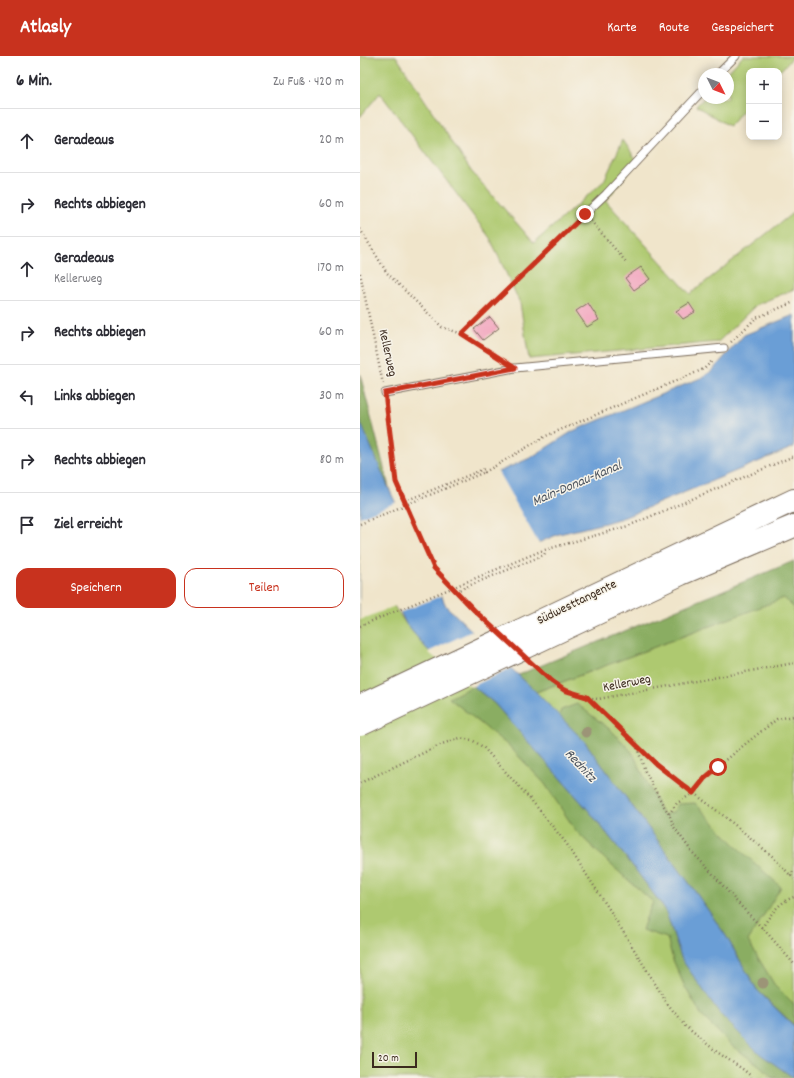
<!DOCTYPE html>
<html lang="de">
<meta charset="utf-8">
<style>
body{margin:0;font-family:Dekko,sans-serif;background:#f7f7f7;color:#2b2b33}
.controls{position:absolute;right:12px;top:12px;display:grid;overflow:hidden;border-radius:8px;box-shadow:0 2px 10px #0003}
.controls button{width:36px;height:36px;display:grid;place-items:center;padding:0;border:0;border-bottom:1px solid #e1e1e2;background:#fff;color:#2b2b33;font:20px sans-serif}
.compass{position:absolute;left:338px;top:12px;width:36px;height:36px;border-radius:50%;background:#fff;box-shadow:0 2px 10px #0003;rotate:132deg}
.scale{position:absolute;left:12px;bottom:10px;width:45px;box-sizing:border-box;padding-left:4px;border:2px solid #3b2a1e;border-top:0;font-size:11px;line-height:14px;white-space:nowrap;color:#3b2a1e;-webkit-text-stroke:3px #f7f3e8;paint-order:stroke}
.stop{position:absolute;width:12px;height:12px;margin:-9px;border:3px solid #c8321e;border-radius:50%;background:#fff}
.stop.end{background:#c8321e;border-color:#fff;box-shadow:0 1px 4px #0008}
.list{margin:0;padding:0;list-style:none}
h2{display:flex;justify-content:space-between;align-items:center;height:52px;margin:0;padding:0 16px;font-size:17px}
h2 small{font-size:13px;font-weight:400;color:#7c7c81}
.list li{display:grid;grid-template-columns:26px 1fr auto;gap:12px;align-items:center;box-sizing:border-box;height:64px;padding:0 16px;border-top:1px solid #e1e1e2}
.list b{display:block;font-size:15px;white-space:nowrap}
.list p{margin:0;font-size:13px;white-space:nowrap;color:#7c7c81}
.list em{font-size:13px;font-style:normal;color:#7c7c81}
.actions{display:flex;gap:8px;padding:12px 16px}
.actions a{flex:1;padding:9px 0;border:1px solid #c8321e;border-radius:12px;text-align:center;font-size:14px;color:#c8321e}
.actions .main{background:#c8321e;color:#fff}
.icon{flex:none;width:22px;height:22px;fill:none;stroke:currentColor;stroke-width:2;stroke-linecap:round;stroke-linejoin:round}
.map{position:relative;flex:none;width:434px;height:1022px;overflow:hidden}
header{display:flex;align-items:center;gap:24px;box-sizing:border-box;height:56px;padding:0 20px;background:#c8321e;color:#fff}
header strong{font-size:19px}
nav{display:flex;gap:22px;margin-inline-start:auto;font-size:14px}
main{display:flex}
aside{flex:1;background:#fff}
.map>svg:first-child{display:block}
</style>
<header>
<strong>Atlasly</strong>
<nav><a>Karte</a><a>Route</a><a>Gespeichert</a></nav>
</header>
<main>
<aside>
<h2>6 Min.<small>Zu Fuß · 420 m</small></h2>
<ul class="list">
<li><svg class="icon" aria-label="ahead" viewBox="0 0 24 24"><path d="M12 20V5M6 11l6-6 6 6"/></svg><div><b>Geradeaus</b></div><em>20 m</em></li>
<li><svg class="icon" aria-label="right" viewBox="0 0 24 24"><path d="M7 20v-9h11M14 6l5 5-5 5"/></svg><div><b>Rechts abbiegen</b></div><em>60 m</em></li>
<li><svg class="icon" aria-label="ahead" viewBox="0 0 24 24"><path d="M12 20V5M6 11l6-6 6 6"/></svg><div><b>Geradeaus</b><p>Kellerweg</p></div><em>170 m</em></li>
<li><svg class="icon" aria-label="right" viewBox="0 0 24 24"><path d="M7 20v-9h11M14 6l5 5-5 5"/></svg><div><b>Rechts abbiegen</b></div><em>60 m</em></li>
<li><svg class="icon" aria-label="left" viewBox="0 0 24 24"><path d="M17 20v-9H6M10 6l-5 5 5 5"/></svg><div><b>Links abbiegen</b></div><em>30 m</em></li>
<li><svg class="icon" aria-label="right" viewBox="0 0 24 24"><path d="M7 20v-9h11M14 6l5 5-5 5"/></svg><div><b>Rechts abbiegen</b></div><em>80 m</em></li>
<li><svg class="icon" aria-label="arrive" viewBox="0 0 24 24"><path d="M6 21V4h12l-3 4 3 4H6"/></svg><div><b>Ziel erreicht</b></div></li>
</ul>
<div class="actions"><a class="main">Speichern</a><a>Teilen</a></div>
</aside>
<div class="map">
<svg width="434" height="1022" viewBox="0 0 434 1022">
<rect width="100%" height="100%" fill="#f7f3e8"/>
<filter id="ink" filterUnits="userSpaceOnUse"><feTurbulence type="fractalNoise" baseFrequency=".025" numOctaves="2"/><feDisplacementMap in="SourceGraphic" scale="8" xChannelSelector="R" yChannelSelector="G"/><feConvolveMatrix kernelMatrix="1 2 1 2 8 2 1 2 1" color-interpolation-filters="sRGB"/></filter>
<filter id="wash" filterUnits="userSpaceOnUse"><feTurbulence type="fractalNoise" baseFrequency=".012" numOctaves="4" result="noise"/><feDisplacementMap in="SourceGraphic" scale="16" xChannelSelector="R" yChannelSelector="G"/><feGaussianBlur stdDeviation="0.9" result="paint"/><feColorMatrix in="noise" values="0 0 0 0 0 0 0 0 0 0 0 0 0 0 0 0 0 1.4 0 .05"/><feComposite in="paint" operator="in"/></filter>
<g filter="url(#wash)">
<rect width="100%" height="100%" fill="#f0e5cb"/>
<!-- green -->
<path fill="#aec970" stroke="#747a47" d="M0,0H36L111,115L174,187L244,125L263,84L277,105L246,145L330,238L434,156V233L396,249L358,286L169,303L160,247L130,182L20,37L0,61Z
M383,0H434L419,16L389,15V48L369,70L336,50L344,42H368V18H366Z
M0,499L46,568L67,593L134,647L176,636L424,541L434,552V1022H0Z"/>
<!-- forest -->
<path fill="#8aad62" stroke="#626c40" d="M0,318L30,435L0,449Z
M434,505V552L424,542L176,636L158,619Z
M113,630L134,647L229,755L272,809L305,853L322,904L427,1016L434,1022H413L399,1009L372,990L342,960L325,931L313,904L307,882L282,874L286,862L293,846L249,807L216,775L185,728L150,691L89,642Z
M217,648L252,675L272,696L303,759L313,756L318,748L335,747L379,793L421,831L388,885L414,928L434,948V969L397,934L366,880L332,831L225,686L199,660L201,654Z"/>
<!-- water -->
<path fill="#6a9ed6" stroke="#52647a" d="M434,259V391L265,461L245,467L199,478L77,530L86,550L176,636L225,686L332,831L366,880L397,934L434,970V1022L400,998L361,959L322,904L305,853L272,809L229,755L134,647L67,593L46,568L36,547L0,562V365L30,435L41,458L65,448L170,402L213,375L343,321L352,315L384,279Z"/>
<!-- pier -->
<path fill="#f0e5cb" d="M137,414L179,488L79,531L83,539L39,557L35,550L0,564V461L37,446L42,456Z
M114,574L153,611L111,631L68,596Z"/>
<g id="blocks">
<!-- building -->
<path fill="#f2a1bc" d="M281,211L290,223L274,234L265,222Z
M228,247L239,264L227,271L216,255Z
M329,247L335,256L323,263L316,255Z
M130,261L139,272L123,284L114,273Z"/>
</g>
</g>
<g filter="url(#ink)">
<use href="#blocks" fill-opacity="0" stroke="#7a6b5b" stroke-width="1"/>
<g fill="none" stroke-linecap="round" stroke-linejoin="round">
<!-- lane casing -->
<g stroke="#7a6b5b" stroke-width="9">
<path id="lane" d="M358,18L376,0
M225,158L246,138L344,33
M25,337L155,312L364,292"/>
</g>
<!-- highway casing -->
<g stroke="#7a6b5b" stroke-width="24">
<path id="highway" d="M161,574L434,444
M172,588L321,518L434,470"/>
</g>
<!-- path -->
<path stroke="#7a6b5b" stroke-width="2.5" stroke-dasharray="1 3" stroke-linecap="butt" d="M231,165L267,207
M0,173L27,217L82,271L102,278L143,304
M0,217L23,328
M102,278L218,166
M371,286L396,262L434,246
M26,347L36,426L74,512L114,554L129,568
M45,445L124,413L125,416L186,380L344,313L352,305
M181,495L268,470L434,400
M96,535L184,499L186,495
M171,607C181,616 192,628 204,634C214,639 227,641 238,643L434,607
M227,641L276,688L285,715L302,747L309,758L314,771L332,796L352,817L376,845L409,879L434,908
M276,688L296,708L369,764L412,800L434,823
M0,727L82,688L100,682L112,684L123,691L172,745L206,787L251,856L307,947L325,970L357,996L384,1014L393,1022
M309,758L317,747L324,743L333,737L345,722L384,689L417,663L434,660
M430,820L434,814
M402,872C410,859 419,846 434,841"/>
<!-- lane -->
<use href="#lane" stroke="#fff" stroke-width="7"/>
<!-- highway -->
<use href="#highway" stroke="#fff" stroke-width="22"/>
<!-- highway-bridge casing -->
<g stroke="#7a6b5b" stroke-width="24" stroke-linecap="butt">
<path id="highway-bridge" d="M0,650L161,574
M0,669L172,588"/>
</g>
<!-- path-bridge -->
<path stroke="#7a6b5b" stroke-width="2.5" stroke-dasharray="1 3" stroke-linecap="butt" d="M0,468L125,416
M0,570L181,495"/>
<!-- highway-bridge -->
<use href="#highway-bridge" stroke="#fff" stroke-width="22"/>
</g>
<!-- trees -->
<g fill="#9c9477">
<circle cx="226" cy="676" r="5.5"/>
<circle cx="403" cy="927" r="5.5"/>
</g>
</g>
<g fill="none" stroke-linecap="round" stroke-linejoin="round" filter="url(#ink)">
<!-- route -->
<path stroke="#c8321e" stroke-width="5" d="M225,158L102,278L155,312L25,337L36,426L74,512L114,554L191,625L204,634L227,641L296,708L333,737L345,722L358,711"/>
</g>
<g text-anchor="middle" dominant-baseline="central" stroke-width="3" stroke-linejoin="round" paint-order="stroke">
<!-- street labels -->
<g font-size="13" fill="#3b2a1e" stroke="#f7f3e8">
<text transform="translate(27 297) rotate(78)">Kellerweg</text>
<text transform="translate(217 547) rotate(-26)">Südwesttangente</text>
<text transform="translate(267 628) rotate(-11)">Kellerweg</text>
</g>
<!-- water labels -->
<g font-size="14" font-style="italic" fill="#4b535e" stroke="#f7f3e8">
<text transform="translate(217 428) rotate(-23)">Main-Donau-Kanal</text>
<text transform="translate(220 710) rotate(47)">Rednitz</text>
</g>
</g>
</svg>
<div class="controls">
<button>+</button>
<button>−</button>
</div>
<svg class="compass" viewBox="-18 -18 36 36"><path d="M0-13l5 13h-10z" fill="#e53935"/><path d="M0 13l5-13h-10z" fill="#7c7c81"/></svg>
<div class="scale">20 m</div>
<div class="stop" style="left:358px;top:711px"></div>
<div class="stop end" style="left:225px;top:158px"></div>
</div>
</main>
